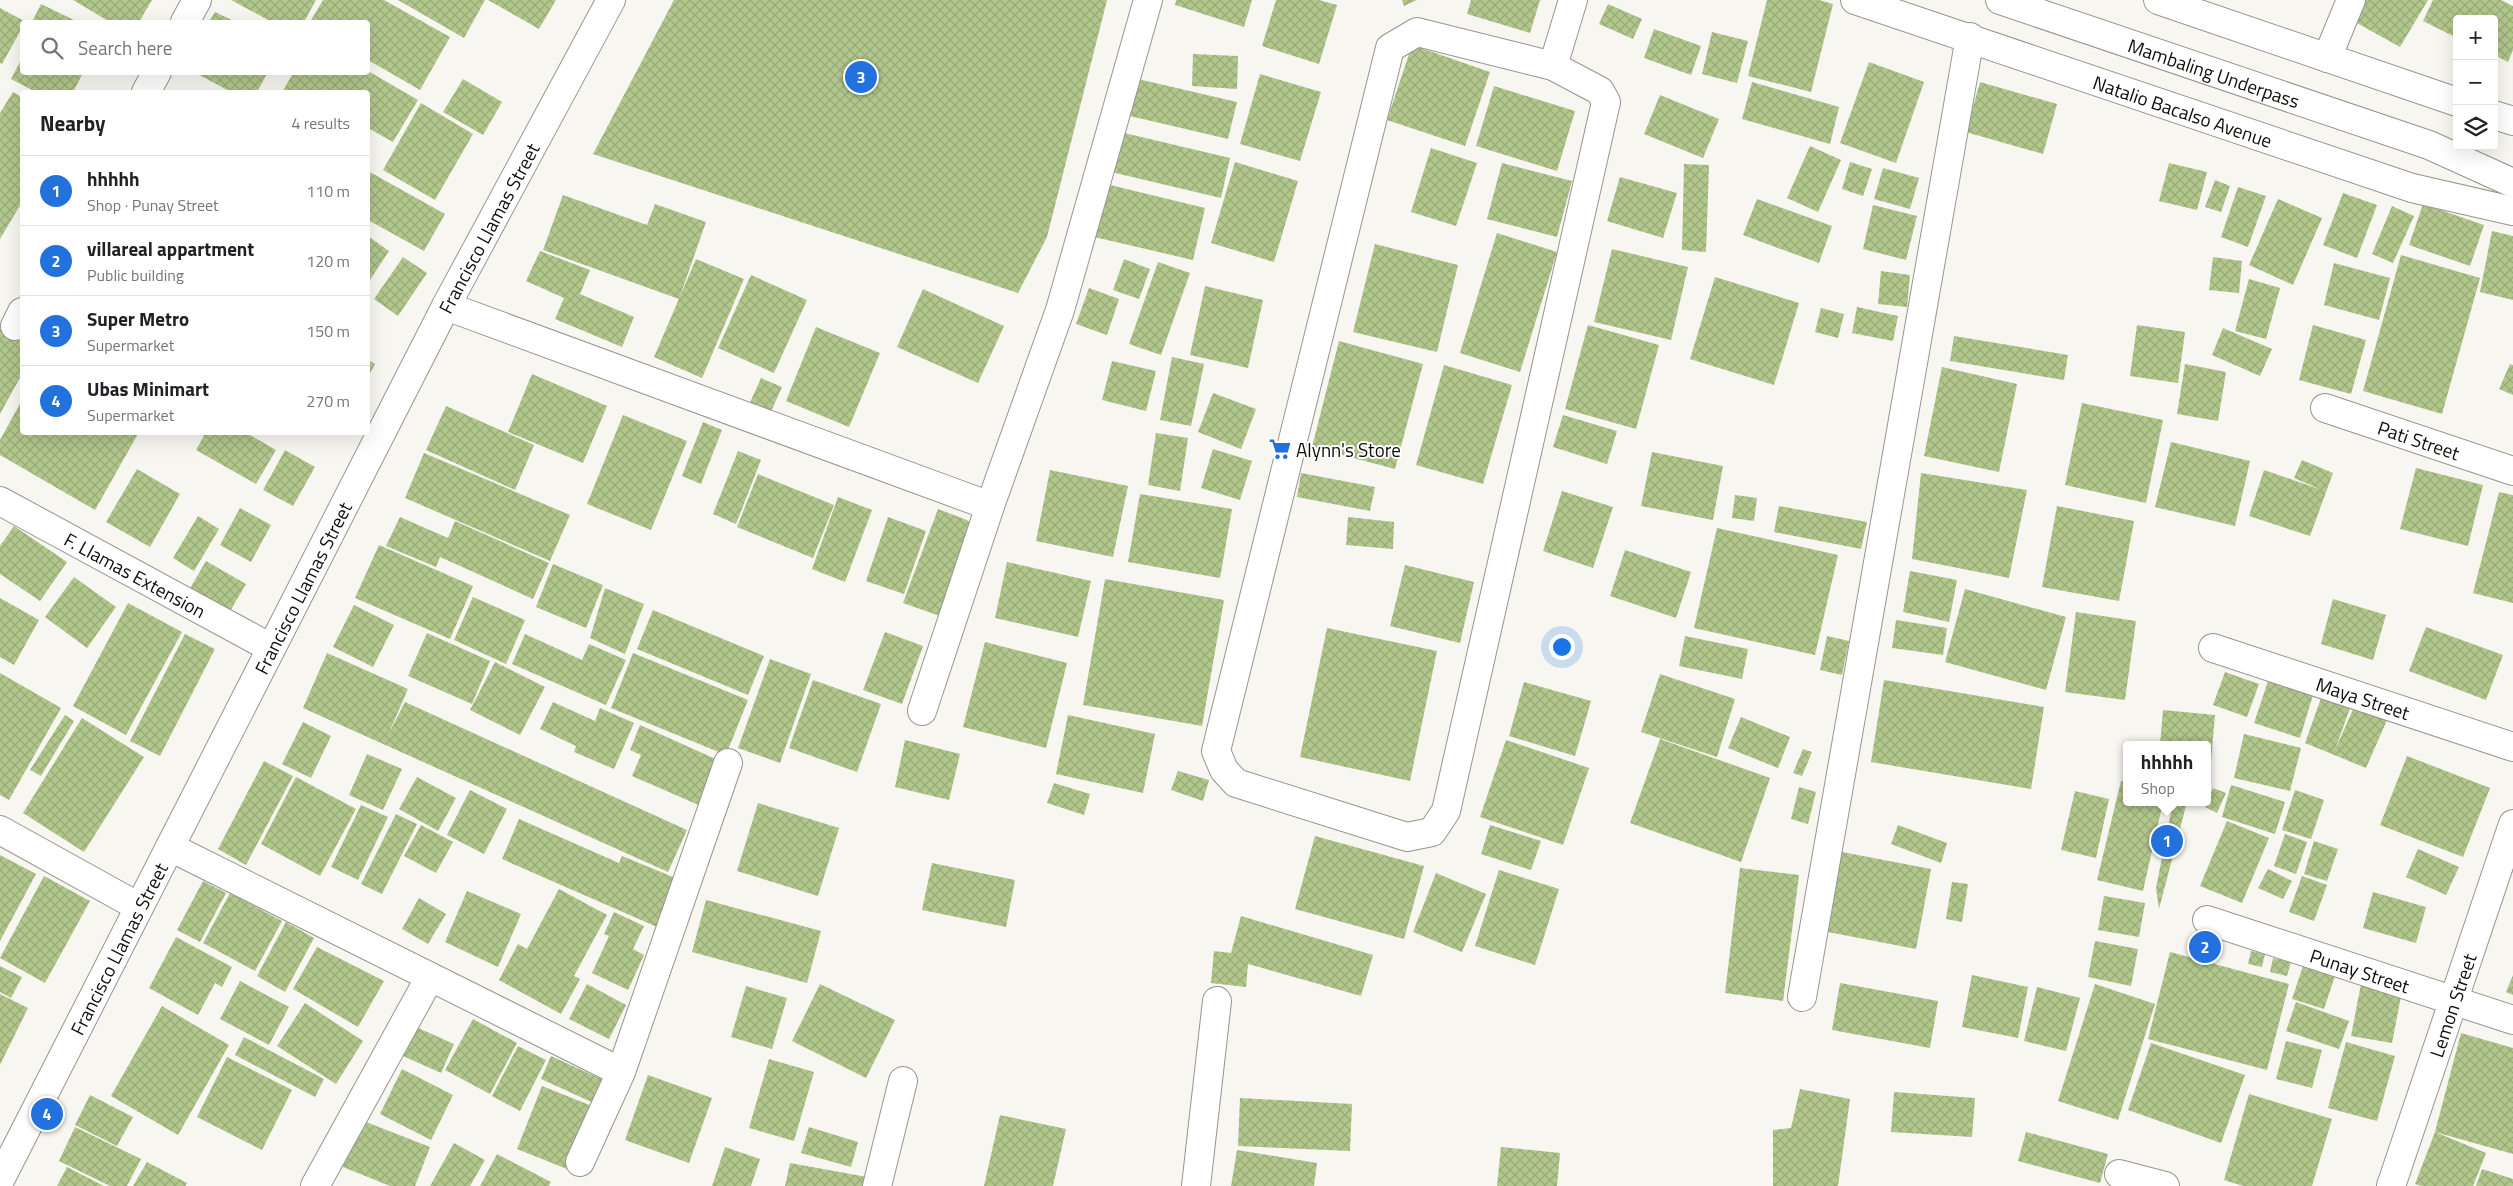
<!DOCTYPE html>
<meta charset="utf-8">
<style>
body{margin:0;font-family:"Titillium Web",sans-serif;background:#f2f2f2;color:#202124}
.controls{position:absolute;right:15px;top:15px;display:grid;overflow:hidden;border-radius:5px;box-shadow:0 5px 20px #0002}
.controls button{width:45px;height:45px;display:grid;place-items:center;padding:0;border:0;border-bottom:1px solid #e0e0e0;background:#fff;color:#202124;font:25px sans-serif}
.you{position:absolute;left:1561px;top:646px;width:18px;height:18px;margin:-12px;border:4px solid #fff;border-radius:50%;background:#1a73e8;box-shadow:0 0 0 8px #1a73e833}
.badge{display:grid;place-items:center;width:32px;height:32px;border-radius:50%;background:#2271dc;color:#fff;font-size:16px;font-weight:700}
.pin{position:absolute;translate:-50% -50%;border:2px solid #fff;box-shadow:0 1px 5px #0006}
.popup{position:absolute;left:2123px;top:741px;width:88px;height:65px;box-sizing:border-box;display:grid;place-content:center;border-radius:5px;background:#fff;filter:drop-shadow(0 1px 4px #0005);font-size:16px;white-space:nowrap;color:#757577}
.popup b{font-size:19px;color:#202124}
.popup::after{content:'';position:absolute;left:50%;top:100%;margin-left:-10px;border:10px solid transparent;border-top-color:#fff}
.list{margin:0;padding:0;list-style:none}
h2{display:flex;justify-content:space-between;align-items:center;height:65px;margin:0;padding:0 20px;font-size:21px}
h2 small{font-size:16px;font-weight:400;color:#757577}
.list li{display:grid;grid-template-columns:32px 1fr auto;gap:15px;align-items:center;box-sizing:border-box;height:70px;padding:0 20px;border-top:1px solid #e0e0e0}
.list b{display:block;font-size:19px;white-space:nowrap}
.list p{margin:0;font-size:16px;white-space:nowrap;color:#757577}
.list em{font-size:16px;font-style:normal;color:#757577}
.icon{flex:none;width:28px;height:28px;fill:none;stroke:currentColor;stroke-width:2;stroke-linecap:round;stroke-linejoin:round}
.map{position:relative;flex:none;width:2513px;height:1186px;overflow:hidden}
.search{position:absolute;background:#fff;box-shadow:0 5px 20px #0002;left:20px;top:20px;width:350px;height:55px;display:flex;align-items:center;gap:12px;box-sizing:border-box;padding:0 18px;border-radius:5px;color:#757577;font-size:19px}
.panel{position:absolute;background:#fff;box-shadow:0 5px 20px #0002;left:20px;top:90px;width:350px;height:345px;border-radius:5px}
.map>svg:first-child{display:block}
</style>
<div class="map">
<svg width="2513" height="1186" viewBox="0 0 2513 1186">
<defs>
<pattern id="building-cross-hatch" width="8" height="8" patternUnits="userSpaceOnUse" patternTransform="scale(1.25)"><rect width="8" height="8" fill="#b2c78c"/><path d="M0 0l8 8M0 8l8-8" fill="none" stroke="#98aa78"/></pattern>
</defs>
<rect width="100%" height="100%" fill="#f8f6f1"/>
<!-- building -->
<path fill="url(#building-cross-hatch)" d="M73,0H152L139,22H110Z
M231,0H316L304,22H272Z
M323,0H384L450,37L420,90L368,60V22H310Z
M398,0H485L464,38Z
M488,0H556L539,29Z
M674,0H1107L1047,237L1018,293L593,154Z
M1176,0H1252L1244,27L1175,5Z
M1276,0H1319L1337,5L1319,64L1262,46Z
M1402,0H1417L1404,6Z
M1471,0H1540L1530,33L1467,14Z
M1767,0H1819L1833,4L1811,92L1748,76Z
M2358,0H2428L2400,47L2348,18Z
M2433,0H2501L2513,6V50L2508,62L2494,55V19H2457V38L2423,21Z
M41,4L78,22H32Z
M1608,4L1642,19L1633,39L1599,24Z
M0,8L26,22H22V28L2,64L0,63Z
M215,12L236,22H209Z
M1654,29L1701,46L1691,75L1644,58Z
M1712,32L1748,41L1737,83L1702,74Z
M1412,45L1490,72L1465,146L1387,120Z
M1193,54L1238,56L1237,89L1192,86Z
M22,58V72H76L82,75L73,92H36L11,79Z
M1869,62L1924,82L1896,163L1840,143Z
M368,71L418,100L393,142L368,128V92H282L294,72Z
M194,72H268L257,92H231Z
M1260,74L1321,92L1300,161L1240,144Z
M463,79L502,102L483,135L443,112Z
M1138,79L1237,102L1228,139L1130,116Z
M1752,82L1839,107L1830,144L1742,119Z
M1980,82L2057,104L2043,154L1966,132Z
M1494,86L1575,111L1557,171L1476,146Z
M13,92L22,97V202L0,239V113Z
M1660,95L1719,119L1703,158L1644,134Z
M421,103L473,134L435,200L383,170Z
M1116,131L1230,158L1221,198L1107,171Z
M1810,146L1841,160L1818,212L1787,198Z
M1431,148L1477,163L1456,226L1411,212Z
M1235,162L1298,181L1274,262L1211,243Z
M1850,162L1872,169L1863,196L1842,189Z
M1502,163L1572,181L1557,237L1487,219Z
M2169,163L2207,172L2197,210L2159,201Z
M1684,164L1709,165L1706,252L1682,250Z
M1883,168L1919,178L1910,209L1874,199Z
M368,171L445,214L424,251L368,220Z
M1620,177L1677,193L1663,238L1607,221Z
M2215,180L2230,186L2221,212L2205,207Z
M1102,183L1205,208L1193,260L1090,236Z
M2238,187L2266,196L2248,247L2221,237Z
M2343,193L2377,205L2357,258L2323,245Z
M563,195L647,225L655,204L706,222L679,299L543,250Z
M1757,199L1832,226L1819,263L1743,235Z
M2278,199L2322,218L2293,285L2249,265Z
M2423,204L2484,225L2470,266L2409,245Z
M1873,205L1917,216L1906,260L1863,249Z
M2392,206L2414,216L2393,263L2372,254Z
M2492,231L2513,236V300L2480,292Z
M1497,233L1557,252L1520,372L1460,353Z
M368,236L389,251L368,283Z
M1375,244L1458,265L1437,352L1353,332Z
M1612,249L1688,267L1671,340L1594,322Z
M540,251L590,270L580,294L634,317L622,347L555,319L564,298L526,281Z
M2401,255L2480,278L2442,414L2363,391Z
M403,257L427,273L398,316L374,299Z
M2213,257L2242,261L2239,293L2209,290Z
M696,259L744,279L702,378L654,357Z
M1124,259L1150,269L1139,299L1113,290Z
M1158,262L1190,273L1161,355L1129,344Z
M2334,263L2390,278L2379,320L2324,305Z
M1881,271L1910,275L1907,307L1878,304Z
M751,275L807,300L774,373L718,348Z
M1715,277L1799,303L1774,385L1690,359Z
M2249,279L2280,288L2266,339L2235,331Z
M1205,286L1263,300L1248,368L1190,355Z
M1089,288L1119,299L1107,335L1076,324Z
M923,289L1004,326L978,383L897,347Z
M1857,307L1898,316L1893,341L1852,333Z
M1821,308L1844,314L1838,338L1815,332Z
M1588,325L1659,345L1636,429L1565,409Z
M2137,325L2185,332L2178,383L2130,376Z
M2313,325L2366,340L2351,394L2299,380Z
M816,327L880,353L849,427L786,401Z
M2223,328L2272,349L2260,376L2212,355Z
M0,329L22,342V374L0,414Z
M1954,336L2068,355L2064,380L1950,361Z
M1339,341L1423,364L1395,469L1312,447Z
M1172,357L1204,364L1191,426L1160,420Z
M368,360L375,364L368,377Z
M1112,361L1156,371L1146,411L1102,400Z
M2185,364L2226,372L2218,421L2177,414Z
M2510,364L2513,365V395L2499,389Z
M1444,365L1512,385L1483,484L1416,465Z
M1942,367L2017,384L1999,472L1924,456Z
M532,374L607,406L583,463L508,432Z
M761,378L782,387L769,416L748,407Z
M1213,393L1256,409L1241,449L1198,432Z
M22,400V432H139L95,510L0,455V440Z
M2082,403L2163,420L2146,503L2065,485Z
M446,406L534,445L515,490L426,450Z
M623,415L687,441L651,530L587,504Z
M1563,415L1617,431L1607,464L1553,447Z
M703,422L722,430L701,484L682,476Z
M206,432H245L276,450L256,484L196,450Z
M1156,433L1188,438L1180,491L1148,485Z
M2171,442L2250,461L2235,526L2155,507Z
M1213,449L1252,461L1240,500L1201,488Z
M285,450L315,467L293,506L263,490Z
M738,451L761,460L736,524L713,514Z
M1652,452L1723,466L1713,520L1641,506Z
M424,453L570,515L550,561L405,498Z
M2302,460L2333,473L2310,536L2249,516L2264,470L2322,490L2294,478Z
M2416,468L2483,485L2468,546L2400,529Z
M137,469L180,494L150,547L106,522Z
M1050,470L1128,486L1113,557L1036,541Z
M1301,473L1375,487L1370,511L1297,497Z
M1921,473L2027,490L2009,578L1912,559Z
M758,474L834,505L813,558L737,527Z
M1562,491L1613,507L1593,568L1543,551Z
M2499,492L2513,495V603L2473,593Z
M1140,494L1232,509L1220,578L1128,562Z
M1735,495L1757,498L1754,521L1732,518Z
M838,497L872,510L845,582L812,569Z
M1779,506L1867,522L1861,549L1774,532Z
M2057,506L2134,521L2119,601L2042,587Z
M240,508L271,525L251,562L220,545Z
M938,509L967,520L970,523L940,616L903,603Z
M198,516L219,529L194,571L173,558Z
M400,517L448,538L455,521L549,563L533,599L440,557L436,567L386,546Z
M888,517L926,531L904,594L866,581Z
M1348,517L1394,522L1393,549L1346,545Z
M14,526L67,562L40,601L0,574V546Z
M1717,528L1838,555L1815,655L1694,628Z
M379,545L473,586L450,639L355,598Z
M1625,550L1691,572L1676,618L1610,596Z
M206,561L246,584L229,613L189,590Z
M1007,562L1091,581L1078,637L995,618Z
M553,564L603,585L586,628L536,607Z
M1405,565L1474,582L1460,643L1390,626Z
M1910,571L1957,580L1949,622L1903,612Z
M74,577L116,607L87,648L45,617Z
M1105,579L1224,600L1202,726L1083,705Z
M605,588L644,604L625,654L590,638Z
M1965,589L2066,617L2046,690L1945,662Z
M473,597L525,620L506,664L454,640Z
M0,598L39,620L14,665L0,657Z
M2333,599L2386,615L2373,660L2321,644Z
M128,603L182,632L126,735L73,706Z
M354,605L394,625L373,667L333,647Z
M653,610L764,656L748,695L637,649Z
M2076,612L2136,621L2125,700L2065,692Z
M1896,620L1947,628L1943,655L1892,648Z
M2426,627L2503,655L2486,700L2409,671Z
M1327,628L1437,651L1410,781L1300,757Z
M885,632L923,646L902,704L863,690Z
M427,633L490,661L472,704L408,676Z
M185,634L215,649L160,756L130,741Z
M525,634L582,660L589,644L626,660L606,705L512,664Z
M1685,636L1748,649L1742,679L1679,666Z
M1827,636L1849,641L1842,675L1820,670Z
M985,642L1067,663L1046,748L963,727Z
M327,653L408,689L388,735L405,702L687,830L668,872L303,708Z
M633,653L748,700L726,755L611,708Z
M770,659L811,674L780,763L738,748Z
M495,662L545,687L520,735L470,710Z
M2225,672L2259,684L2247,717L2213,705Z
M0,673L61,708L9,800L0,795Z
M1660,674L1735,699L1717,757L1641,732Z
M813,680L881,704L857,772L789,748Z
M1884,680L2044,707L2031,789L1871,762Z
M2268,681L2313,695L2300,738L2254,723Z
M1524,682L1591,701L1575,756L1509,736Z
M2321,698L2350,708L2335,750L2355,705L2387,720L2366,768L2305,743Z
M553,702L595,721L600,708L634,723L614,769L574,752L576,746L540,729Z
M2163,710L2215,715L2209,785H2207V745H2160Z
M65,715L74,721L41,776L30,770Z
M1068,715L1155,734L1143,793L1056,774Z
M1741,717L1790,737L1778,768L1728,748Z
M82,718L144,757L84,852L23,813Z
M303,722L331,736L311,778L282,764Z
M640,725L720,761L701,806L632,776L641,755L630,750Z
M2244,734L2301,748L2290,791L2234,778Z
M1660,739L1770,778L1741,862L1630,823Z
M905,740L960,754L949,800L895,787Z
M1506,740L1589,768L1563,845L1480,817Z
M1803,749L1812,752L1802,776L1793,773Z
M367,754L402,769L383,810L349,795Z
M2407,756L2490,788L2463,857L2380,825Z
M264,761L293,776L246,865L218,849Z
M1178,771L1209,780L1203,801L1171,790Z
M296,777L356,809L320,876L261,844Z
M417,777L456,798L438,831L399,809Z
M2121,781L2127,783V802H2163L2143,891L2097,880Z
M1054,783L1090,794L1084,815L1047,803Z
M2231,785L2285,802L2275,834L2222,817Z
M1799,787L1816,792L1808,824L1791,819Z
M2213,788L2226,793L2217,813L2205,807Z
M470,790L507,809L484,854L447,835Z
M2295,790L2324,800L2311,839L2282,830Z
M2075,791L2109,799L2096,858L2061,850Z
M2173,802H2187L2159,909L2156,888Z
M758,803L839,828L818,896L737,871Z
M361,805L388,817L358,880L331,867Z
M396,814L417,824L382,894L361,884Z
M519,819L619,863L622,856L678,879L657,927L502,859Z
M2227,821L2269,838L2242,903L2200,886Z
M421,825L453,842L436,873L404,856Z
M1490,825L1541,841L1531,870L1481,854Z
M1898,825L1947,843L1941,863L1891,844Z
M2285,834L2307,842L2296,874L2274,866Z
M1315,836L1424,866L1404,939L1295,909Z
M2314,841L2338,849L2327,881L2304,874Z
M2418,849L2459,867L2446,895L2406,877Z
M1842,852L1931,869L1916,949L1828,932Z
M0,855L36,874L0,941Z
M932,863L1015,880L1006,927L922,910Z
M1740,868L1799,875L1783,1001L1725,993Z
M2268,869L2292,881L2283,899L2258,888Z
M1499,870L1559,889L1535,965L1475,946Z
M1436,873L1486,894L1462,952L1413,932Z
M44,876L90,901L45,983L0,958Z
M2302,876L2327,885L2314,921L2289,912Z
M203,881L226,893L200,942L177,930Z
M1952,882L1968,884L1962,922L1946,919Z
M559,889L607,915L574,976L580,979L561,1014L499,980L518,944L527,949Z
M467,891L521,914L498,967L445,942Z
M2373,892L2426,907L2416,943L2363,928Z
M230,893L282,921L255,971L203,943Z
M2104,896L2145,903L2139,937L2098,930Z
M419,898L446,914L428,944L402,929Z
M706,900L821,931L807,983L692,952Z
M614,912L644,926L633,949L644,955L628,990L592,973L609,936L604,934Z
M1241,916L1373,955L1361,996L1248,964L1246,987L1211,983L1214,951L1231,953Z
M286,922L314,938L285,992L257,976Z
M176,937L232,967L222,987L215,983L198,1015L149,988Z
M2095,941L2138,949L2131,986L2088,977Z
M317,947L384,981L358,1027L293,989Z
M2251,951L2265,954L2262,967L2248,964Z
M2170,952L2289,984L2267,1070L2148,1039Z
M2273,958L2291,962L2287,976L2270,972Z
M2304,963L2336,973L2324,1009L2292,999Z
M0,966L22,977L11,998L0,992Z
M1972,975L2028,987L2018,1038L1962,1027Z
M2513,975V995L2506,992Z
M2362,979L2403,986L2392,1043L2351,1036Z
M240,981L289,1007L269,1045L220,1019Z
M1840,983L1938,1001L1930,1048L1832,1030Z
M587,984L626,1005L609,1039L569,1019Z
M820,984L895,1020L866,1078L792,1041Z
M2095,984L2155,1004L2118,1120L2058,1101Z
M746,986L787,998L772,1049L731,1037Z
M2037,987L2080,998L2066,1051L2024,1041Z
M0,994L28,1008L0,1065Z
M2296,1002L2349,1021L2339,1049L2286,1031Z
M305,1003L363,1041L336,1084L277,1046Z
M162,1006L229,1045L178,1135L111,1096Z
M473,1019L517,1043L490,1094L445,1070Z
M416,1027L454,1044L441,1073L403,1056Z
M2461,1033L2513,1048V1154L2435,1132Z
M244,1037L324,1079L315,1097L235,1055Z
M2286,1041L2322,1050L2312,1088L2276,1079Z
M2346,1042L2395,1056L2377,1121L2328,1108Z
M2151,1043L2245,1075L2221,1143L2128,1110Z
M518,1046L546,1060L520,1111L492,1096Z
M551,1056L608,1082L598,1105L541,1079Z
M227,1057L292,1090L262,1150L197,1117Z
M769,1059L814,1072L794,1141L749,1128Z
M402,1069L453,1095L431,1140L380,1114Z
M648,1075L712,1098L689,1163L625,1140Z
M542,1086L597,1108L572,1171L517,1149Z
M1800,1089L1850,1099L1838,1186H1773V1130L1791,1128Z
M1894,1092L1975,1098L1972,1137L1891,1132Z
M2249,1094L2332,1119L2312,1186H2243L2224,1180Z
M90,1095L133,1117L117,1146L75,1125Z
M1240,1098L1352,1104L1350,1151L1238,1146Z
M1000,1115L1066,1129L1053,1186H984Z
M361,1120L430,1147L415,1186H390L343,1167Z
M75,1127L141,1159L127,1186H110L59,1161Z
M809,1127L858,1142L851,1167L801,1153Z
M2026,1132L2108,1154L2100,1183L2018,1161Z
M2435,1132L2486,1153L2473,1186H2421L2415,1184Z
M454,1143L485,1160L470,1186H430Z
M725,1147L760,1159L751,1186H712Z
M1501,1147L1560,1153L1557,1186H1497Z
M1237,1150L1317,1163L1314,1186H1231Z
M497,1154L551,1182L549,1186H480Z
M147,1162L187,1183L185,1186H133Z
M790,1163L867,1177L865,1186H785Z
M67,1167L104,1186H57Z
M2482,1169L2513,1179V1186H2476Z"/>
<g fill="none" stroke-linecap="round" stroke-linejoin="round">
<!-- street casing -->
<g stroke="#97958f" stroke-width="30">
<g id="street">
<path d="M185,22L197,0"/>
<path d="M1417,32L1553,66L1600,91L1606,102L1446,811L1432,832L1407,837L1236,783L1224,770L1216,751L1390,48Z"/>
<path d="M2327,58L2351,0"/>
<path d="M1553,66L1573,0"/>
<path d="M146,92L157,72"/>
<path d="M446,306L990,506"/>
<path d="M15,326L22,312"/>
<path id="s1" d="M2325,408L2513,471"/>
<path id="s2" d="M0,501L271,648"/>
<path id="s3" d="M2213,648L2513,747"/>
<path d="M922,711L990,506L1060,310L1148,0"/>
<path d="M170,847L621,1072"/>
<path id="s4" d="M2207,920L2513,1020"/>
<path d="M1802,997L1970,37"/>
<path d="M580,1162L621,1072L728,763"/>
<path d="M2119,1174L2165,1186"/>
<path d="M315,1186L430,977"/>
<path d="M877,1186L903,1081"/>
<path d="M1196,1186L1217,1001"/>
<path id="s5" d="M2391,1186L2513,824"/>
</g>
</g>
<!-- secondary casing -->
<g stroke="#97958f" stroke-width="30">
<g id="secondary">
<path id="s6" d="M1855,0L2412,188L2513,211"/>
<path d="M2158,0L2457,102"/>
<path d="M2494,115L2513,121"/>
<path d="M0,830L139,907"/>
<path id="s7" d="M0,1180L446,306L611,0"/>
</g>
</g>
<!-- primary casing -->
<g stroke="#97958f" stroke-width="30">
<g id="primary">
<path id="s8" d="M2000,0L2429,145L2513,183"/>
</g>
</g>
<!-- street -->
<use href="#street" stroke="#fff" stroke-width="28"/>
<!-- secondary -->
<use href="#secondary" stroke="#fff" stroke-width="28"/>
<!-- primary -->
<use href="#primary" stroke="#fff" stroke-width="28"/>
</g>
<!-- icons -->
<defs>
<g id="supermarket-bare" transform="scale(1.725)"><path d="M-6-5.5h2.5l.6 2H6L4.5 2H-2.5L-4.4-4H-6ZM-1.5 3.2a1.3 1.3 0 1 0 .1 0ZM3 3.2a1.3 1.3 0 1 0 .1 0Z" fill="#2271dc" stroke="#fff" stroke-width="2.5" paint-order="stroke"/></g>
</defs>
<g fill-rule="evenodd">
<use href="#supermarket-bare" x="1280" y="449"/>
</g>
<g text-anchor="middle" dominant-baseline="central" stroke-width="4" stroke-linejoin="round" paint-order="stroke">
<!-- street labels -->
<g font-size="19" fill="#0f0e0c" stroke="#fff">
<text stroke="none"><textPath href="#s8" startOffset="226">Mambaling Underpass</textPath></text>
<text stroke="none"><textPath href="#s6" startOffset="346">Natalio Bacalso Avenue</textPath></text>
<text stroke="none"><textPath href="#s7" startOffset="1070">Francisco Llamas Street</textPath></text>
<text stroke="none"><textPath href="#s1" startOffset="99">Pati Street</textPath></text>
<text stroke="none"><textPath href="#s2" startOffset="154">F. Llamas Extension</textPath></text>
<text stroke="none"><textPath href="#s7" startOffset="665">Francisco Llamas Street</textPath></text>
<text stroke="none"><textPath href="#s3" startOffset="158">Maya Street</textPath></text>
<text stroke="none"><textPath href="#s7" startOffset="260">Francisco Llamas Street</textPath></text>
<text stroke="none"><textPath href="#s4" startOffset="161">Punay Street</textPath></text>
<text stroke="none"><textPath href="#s5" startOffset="191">Lemon Street</textPath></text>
</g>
<!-- poi labels -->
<g font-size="19" fill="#0f0e0c" stroke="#fff" text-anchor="start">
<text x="1296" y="449">Alynn's Store</text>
</g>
</g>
</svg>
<div class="controls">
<button>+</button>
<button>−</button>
<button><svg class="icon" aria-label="layers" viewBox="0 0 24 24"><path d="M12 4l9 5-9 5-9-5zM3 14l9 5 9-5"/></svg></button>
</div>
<div class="you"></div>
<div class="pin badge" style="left:2167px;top:841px">1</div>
<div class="popup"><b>hhhhh</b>Shop</div>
<div class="pin badge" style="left:2205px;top:947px">2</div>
<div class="pin badge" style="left:861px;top:77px">3</div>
<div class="pin badge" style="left:47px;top:1114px">4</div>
<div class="search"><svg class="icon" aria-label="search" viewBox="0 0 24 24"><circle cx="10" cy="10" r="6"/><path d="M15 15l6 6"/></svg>Search here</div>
<section class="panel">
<h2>Nearby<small>4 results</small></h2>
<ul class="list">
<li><span class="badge">1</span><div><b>hhhhh</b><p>Shop · Punay Street</p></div><em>110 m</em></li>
<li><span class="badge">2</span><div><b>villareal appartment</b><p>Public building</p></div><em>120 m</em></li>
<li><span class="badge">3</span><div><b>Super Metro</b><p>Supermarket</p></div><em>150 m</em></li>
<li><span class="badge">4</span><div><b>Ubas Minimart</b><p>Supermarket</p></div><em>270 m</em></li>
</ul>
</section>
</div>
